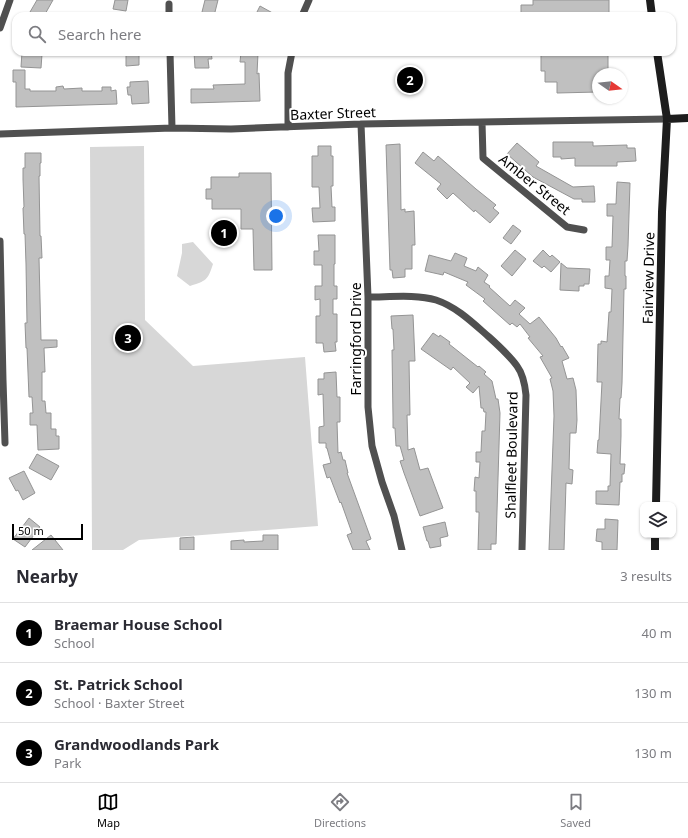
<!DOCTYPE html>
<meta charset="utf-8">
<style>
body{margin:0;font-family:"Noto Sans",sans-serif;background:#f2f2f3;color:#2b2b33}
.controls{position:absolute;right:12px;bottom:12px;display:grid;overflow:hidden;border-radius:8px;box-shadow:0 1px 3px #0004}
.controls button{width:36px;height:36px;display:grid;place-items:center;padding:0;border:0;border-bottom:1px solid #e1e1e2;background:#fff;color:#2b2b33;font:20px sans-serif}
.compass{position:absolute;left:592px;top:68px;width:36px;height:36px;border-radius:50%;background:#fff;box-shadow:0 1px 3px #0004;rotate:104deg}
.scale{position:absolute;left:12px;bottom:10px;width:71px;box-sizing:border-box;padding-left:4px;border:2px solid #000;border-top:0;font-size:11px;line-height:14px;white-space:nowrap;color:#000;-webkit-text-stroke:3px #fff;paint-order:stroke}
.you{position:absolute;left:276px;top:216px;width:14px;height:14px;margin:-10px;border:3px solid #fff;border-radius:50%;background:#1a73e8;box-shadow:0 0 0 6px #1a73e833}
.badge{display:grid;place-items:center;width:26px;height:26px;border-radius:50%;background:#000;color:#fff;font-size:13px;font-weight:700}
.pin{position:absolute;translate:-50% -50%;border:2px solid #fff;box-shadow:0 1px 4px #0006}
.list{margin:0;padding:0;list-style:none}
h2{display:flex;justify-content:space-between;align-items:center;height:52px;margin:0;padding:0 16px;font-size:17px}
h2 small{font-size:13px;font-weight:400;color:#7c7c81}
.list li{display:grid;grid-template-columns:26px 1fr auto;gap:12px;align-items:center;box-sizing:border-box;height:60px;padding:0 16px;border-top:1px solid #e1e1e2}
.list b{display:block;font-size:15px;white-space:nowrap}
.list p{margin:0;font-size:13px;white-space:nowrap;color:#7c7c81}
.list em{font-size:13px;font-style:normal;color:#7c7c81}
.icon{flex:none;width:22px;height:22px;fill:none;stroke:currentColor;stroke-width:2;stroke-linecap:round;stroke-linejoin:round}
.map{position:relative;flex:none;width:688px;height:550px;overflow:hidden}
.search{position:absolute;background:#fff;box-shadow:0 1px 3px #0004;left:12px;right:12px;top:12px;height:44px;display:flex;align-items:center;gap:10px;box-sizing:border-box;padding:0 14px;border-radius:12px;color:#7c7c81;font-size:15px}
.sheet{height:232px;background:#fff}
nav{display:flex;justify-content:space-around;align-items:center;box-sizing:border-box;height:56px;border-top:1px solid #e1e1e2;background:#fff;font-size:11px;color:#7c7c81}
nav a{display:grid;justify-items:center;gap:2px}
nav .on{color:#000}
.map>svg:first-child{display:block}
</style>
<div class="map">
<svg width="688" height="550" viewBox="0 0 688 550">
<rect width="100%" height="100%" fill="#fff"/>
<!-- green -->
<path fill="#d7d7d7" d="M144,146L145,320L193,366L305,357L318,526L139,540L123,550H92L90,147Z
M193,242L213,264C208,280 206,281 190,286L177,276L182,253V244Z"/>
<!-- building -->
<path fill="#c0c0c0" stroke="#949494" d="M37,0H53L44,16H38L30,12Z
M115,0H128L126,11L113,9Z
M205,0H218L214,16H201Z
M533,0H609V16H521V5H533Z
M260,6L278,16H255Z
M22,52L42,54L41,68L21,67Z
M126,52H139V65L126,66Z
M194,52H211L212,59H208L209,68H195Z
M241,52H257V53H258L257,74L259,73L260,101L191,103V89H214L213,85L245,84V62H240Z
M608,53V74H598V92L557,93V82H545V71H541V54Z
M13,70H25V89H30V91H56V87L63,86L64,89L82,88V91H102V87H111V91L116,90L117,104L16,107V82H13Z
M148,81L149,103L132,104L131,95H128L127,87H130V82Z
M553,142H593V146L627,145V148H635L636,161L617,162V166H575V158L561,159V157H553Z
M517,143L539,162L536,166L573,187L594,186L595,202H582V199H574L533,177L507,154Z
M400,144L401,210L405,209V212L414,211L415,245H412V269H405V277L393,278L392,270H390L386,145Z
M318,146H331V156H333V186H331L332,207H335V221L313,222L312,208H320L319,187H312V156H318Z
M423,152L434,161L438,156L476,189L496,205L493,208L499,213L490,223L475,210L474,212L453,193L447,199L437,189L441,184L415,163Z
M25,153H41V163H40V176H39L40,236H41L42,258H39L41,340H57V347L44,348L45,372H42V401H45L46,413H51V429H56V436H59V449L38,450L37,425H30V413H33L32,397H29L27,348H26L25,323H27L26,264L25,234H24L23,208L24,207L23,179V168H25Z
M239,173H271L272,270H254L253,229H241V209H212V199H206V189H211V177H239Z
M617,182L630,183L628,246L627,261H625V276H626V289H624L622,383L621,398H620L619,419H621V436L620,464H625L624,474H622V482H620L619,505L596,504V491H608V486H610L611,454L597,453L598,440H599L602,382H597L598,344H601V341L607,342L609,312H611L612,289L605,288V276H609L610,260H606V247H612L613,216H607V204H616Z
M513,225L521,231L511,244L503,238Z
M318,235H335V264H334V286H337V299H333V314H337V342H335L336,351L324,352L323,343H316V316H320V299L315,300V286H322V265H314V251H319Z
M515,250L526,259L512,276L501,266Z
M543,250L550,257L552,255L560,262L551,272L544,266L542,268L533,261Z
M455,253L467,258L464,266L476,271L478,267L488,275L484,282L490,286L489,287L510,306L515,300L525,308L519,314L530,324L539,317L556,338L561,347L562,346L569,358L562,361L567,379L573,378L576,390L577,420L576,433H570L569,469L573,470L572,484L566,483L564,550H549L554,416L553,391L550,379L552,378L540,357L543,356L528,338L530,337L520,324L517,327L512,323L510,325L483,301L485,299L466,285L468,282L444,272L443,275L425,271L429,255L451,261Z
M561,263L567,268L590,269L589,284H584V286H579V291L560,290Z
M413,315L415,361H409L410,415H407L408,450L414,448L420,470L428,468L443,508L420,516L404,473L400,461L404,460L400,446H396L395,428H393V417L392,350H394L393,329H392L391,316Z
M433,333L439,337L440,335L450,342L449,344L478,367L479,366L486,372L484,374L492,381L496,399H498L500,413L496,544H491V550H478L479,515V512H476V491H474L475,477L479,478L480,462H476V452H481L482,431H485L486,412H484L483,408H481L479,386L473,393L466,387L470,383L453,367L451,370L421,349Z
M336,372L337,397H340V422H337L338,453L341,452L343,460H345L348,473H347L371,539L366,541L370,550H353L347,535L352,533L341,502L340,503L330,477L327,478L323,465L331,463L327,448H326V443H319V427L324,426L323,394L318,395V379H324V373Z
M37,454L59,466L51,480L29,468Z
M24,471L35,493L23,500L18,490L16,491L9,478Z
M29,518L40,527L25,547L13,539Z
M605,519L618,520L617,550H602V542L596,541L597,529H605Z
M445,522L448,536L440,538L441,546L430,548L428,541H427L423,527Z
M51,535L63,550H32Z
M263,535H278V550H231V541L244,540V542L263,541Z
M194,537V550H180V538Z"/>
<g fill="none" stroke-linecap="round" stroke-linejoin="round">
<!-- street -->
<path stroke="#505050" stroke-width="7" d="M169,4V16
M302,16L309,0
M0,28L10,0
M170,52L172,128
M482,122L483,158L567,227L584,230
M361,124L368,297V407L372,446L382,482L394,516L402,550
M288,127V73L292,52
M0,134L172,128L231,129L361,124L667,119
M0,241L3,380L5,443
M368,297C389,297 417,294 436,300C457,307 473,323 489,337C499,346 509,355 517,366C523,374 525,385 526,395L522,550"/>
<!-- secondary -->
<path stroke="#1d1d1d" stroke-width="8" d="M650,0L652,16
M667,119L688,118
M656,505L662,212L667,119L657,52
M655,550V535"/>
</g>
<g text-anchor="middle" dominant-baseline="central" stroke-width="4" stroke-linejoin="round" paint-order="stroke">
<!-- street labels -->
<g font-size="14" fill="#000" stroke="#fff">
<text transform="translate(333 113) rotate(-2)">Baxter Street</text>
<text transform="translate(535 184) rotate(39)">Amber Street</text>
<text transform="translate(648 278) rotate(-89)">Fairview Drive</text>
<text transform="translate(355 339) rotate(-90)">Farringford Drive</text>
<text transform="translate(511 455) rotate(-89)">Shalfleet Boulevard</text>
</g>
</g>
</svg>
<div class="controls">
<button><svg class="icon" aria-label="layers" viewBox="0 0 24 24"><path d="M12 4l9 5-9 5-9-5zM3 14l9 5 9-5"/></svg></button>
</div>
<svg class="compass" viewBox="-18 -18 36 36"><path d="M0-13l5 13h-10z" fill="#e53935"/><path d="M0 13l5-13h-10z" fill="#7c7c81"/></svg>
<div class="scale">50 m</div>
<div class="you"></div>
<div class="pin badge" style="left:224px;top:233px">1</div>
<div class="pin badge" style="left:410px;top:80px">2</div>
<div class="pin badge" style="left:128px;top:338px">3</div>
<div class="search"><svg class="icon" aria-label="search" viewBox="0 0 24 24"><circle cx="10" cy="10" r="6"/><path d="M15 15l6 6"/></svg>Search here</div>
</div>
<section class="sheet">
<h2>Nearby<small>3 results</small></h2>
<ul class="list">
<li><span class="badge">1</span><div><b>Braemar House School</b><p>School</p></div><em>40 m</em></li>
<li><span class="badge">2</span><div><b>St. Patrick School</b><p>School · Baxter Street</p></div><em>130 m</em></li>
<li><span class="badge">3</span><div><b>Grandwoodlands Park</b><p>Park</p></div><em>130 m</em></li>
</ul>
</section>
<nav>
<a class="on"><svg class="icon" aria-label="map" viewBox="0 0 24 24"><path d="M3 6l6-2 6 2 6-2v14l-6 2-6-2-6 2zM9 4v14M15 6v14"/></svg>Map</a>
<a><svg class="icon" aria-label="directions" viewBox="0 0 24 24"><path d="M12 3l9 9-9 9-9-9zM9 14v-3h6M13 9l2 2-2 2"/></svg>Directions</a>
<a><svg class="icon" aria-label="saved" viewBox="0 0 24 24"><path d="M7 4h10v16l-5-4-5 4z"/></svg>Saved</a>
</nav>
